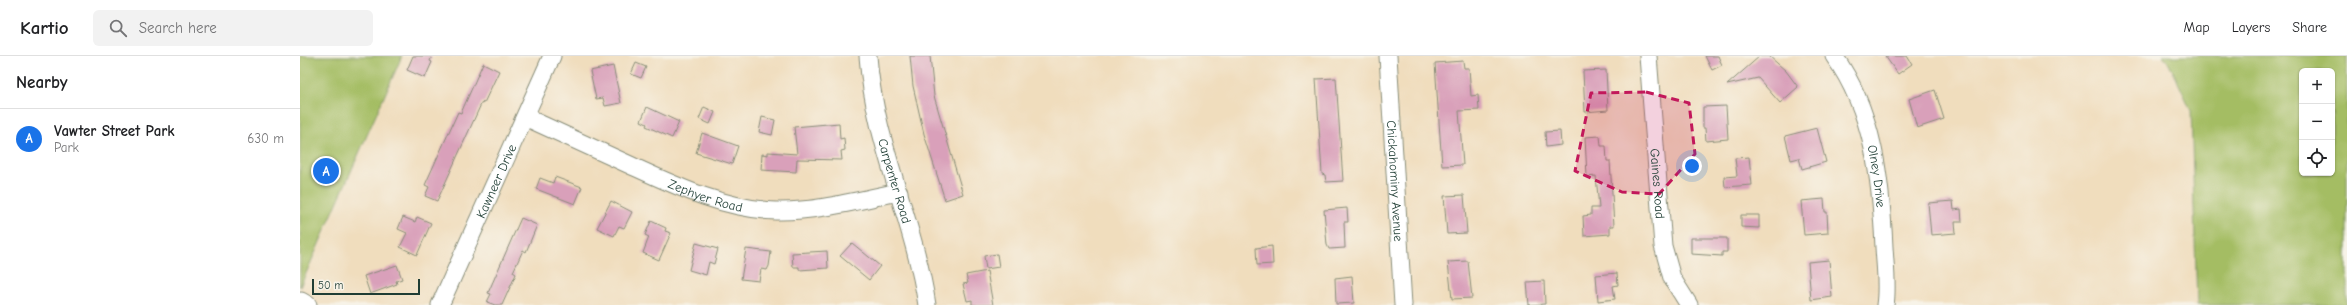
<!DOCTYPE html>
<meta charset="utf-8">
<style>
body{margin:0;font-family:"Comic Neue",sans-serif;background:#f2f2f2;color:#202124}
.controls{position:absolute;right:12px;top:12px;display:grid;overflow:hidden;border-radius:6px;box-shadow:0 1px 3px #0004}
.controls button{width:36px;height:36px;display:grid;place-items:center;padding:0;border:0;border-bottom:1px solid #e0e0e0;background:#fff;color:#202124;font:20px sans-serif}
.scale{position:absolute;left:12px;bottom:10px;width:108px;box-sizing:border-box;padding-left:4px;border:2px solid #1f3d34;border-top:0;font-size:11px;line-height:14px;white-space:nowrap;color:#1f3d34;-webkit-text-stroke:3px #f7f3e8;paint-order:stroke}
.you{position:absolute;left:1392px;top:110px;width:14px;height:14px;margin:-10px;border:3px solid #fff;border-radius:50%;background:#1a73e8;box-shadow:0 0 0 6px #1a73e833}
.badge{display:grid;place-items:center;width:26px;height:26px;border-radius:50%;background:#1a73e8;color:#fff;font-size:13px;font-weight:700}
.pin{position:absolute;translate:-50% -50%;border:2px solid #fff;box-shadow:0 1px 4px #0006}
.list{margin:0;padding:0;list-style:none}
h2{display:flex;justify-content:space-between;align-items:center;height:52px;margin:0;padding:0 16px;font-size:17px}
h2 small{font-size:13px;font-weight:400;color:#757577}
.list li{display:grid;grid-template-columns:26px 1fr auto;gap:12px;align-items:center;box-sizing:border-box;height:60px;padding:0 16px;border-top:1px solid #e0e0e0}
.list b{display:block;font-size:15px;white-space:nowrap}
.list p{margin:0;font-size:13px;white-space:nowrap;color:#757577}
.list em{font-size:13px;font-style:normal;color:#757577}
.icon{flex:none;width:22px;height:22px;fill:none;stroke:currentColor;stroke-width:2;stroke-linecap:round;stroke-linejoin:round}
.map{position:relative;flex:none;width:2047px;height:249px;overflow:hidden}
header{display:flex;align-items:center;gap:24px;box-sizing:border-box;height:56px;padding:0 20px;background:#fff;border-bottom:1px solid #e0e0e0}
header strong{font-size:19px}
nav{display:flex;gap:22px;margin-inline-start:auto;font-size:14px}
.search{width:280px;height:36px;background:#f2f2f2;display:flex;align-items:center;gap:10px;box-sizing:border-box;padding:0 14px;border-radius:6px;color:#757577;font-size:15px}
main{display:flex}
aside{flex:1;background:#fff}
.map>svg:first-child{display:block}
</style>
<header>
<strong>Kartio</strong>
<div class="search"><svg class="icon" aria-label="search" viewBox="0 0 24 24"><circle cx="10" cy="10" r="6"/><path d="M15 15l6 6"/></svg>Search here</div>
<nav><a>Map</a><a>Layers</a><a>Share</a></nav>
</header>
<main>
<aside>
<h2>Nearby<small></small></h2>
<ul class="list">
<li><span class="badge">A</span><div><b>Vawter Street Park</b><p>Park</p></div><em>630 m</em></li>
</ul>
</aside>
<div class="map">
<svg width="2047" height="249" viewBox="0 0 2047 249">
<rect width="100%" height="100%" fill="#f7f3e8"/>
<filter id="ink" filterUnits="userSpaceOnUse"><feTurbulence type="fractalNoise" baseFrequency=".025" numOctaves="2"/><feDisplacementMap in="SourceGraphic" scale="8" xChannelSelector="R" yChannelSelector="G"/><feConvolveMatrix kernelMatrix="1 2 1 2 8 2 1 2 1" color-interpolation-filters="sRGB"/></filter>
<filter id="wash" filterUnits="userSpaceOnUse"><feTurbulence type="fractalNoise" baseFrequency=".012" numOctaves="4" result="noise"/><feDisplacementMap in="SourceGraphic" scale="16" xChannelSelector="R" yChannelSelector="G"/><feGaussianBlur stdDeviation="0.9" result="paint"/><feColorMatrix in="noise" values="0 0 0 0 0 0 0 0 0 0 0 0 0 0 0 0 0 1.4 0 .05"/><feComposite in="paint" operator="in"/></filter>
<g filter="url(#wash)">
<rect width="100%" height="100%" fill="#f0ddbd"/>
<!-- green -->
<path fill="#a4bd63" stroke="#627d4c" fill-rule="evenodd" d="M0,0H102L0,231Z
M1862,0H2047V249H1897L1891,54L1869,7ZM2002,15H2032V117H2002Z"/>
<g id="blocks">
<!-- building -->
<path fill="#d9a0ba" d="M113,0H132L130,5L132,6L125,22L107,14Z
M610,0H630L634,40L663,138L645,144L624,78L613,30Z
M1405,0H1418L1422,9L1412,14Z
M1460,0H1469L1486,15L1498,31L1480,47L1458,22L1427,29Z
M1585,0H1607L1612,8L1598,18Z
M1163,5L1164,12H1169L1171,40L1178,39L1179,54L1159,55L1163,109L1142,110L1135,7Z
M183,7L199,15L184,47L182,46L137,145L125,140L129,131L125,129L158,56L161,57Z
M336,7L346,11L341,22L331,18Z
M313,10L321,47L305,50L303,42L296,43L290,15Z
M1306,14L1308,54L1285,56L1283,15Z
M1036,22L1043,125L1026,126L1025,119L1022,118L1016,23Z
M1635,34L1644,63L1617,72L1609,43Z
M1426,50L1428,83L1406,85L1405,72H1403V51Z
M347,51L379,66L372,82L346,70L347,68L341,65Z
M404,51L415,56L410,68L399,63Z
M462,61L475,64L472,79L459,76Z
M539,67L540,83L544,82L545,94L541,95L542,104L497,103L496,116L461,114L462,98L468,99V96L497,98L494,71Z
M1517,72L1526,106L1502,113L1499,102L1491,104L1485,80Z
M1260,75L1261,89L1246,91L1245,76Z
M402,77L438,90L432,108L396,97Z
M1300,80L1301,90H1306L1307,105H1310L1314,170H1310V178L1284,180L1283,160L1291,159V152H1299L1296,120L1287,121L1285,81Z
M1449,101L1452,129L1425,131L1424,121L1437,120L1435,102Z
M255,121L282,131L275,148L236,133L240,122L253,127Z
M1164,139L1167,177L1147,178L1144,140Z
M1524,143L1525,156H1527L1528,177L1504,179L1501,145Z
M311,145L332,156L324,172L319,170L314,180L297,172Z
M1653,145L1654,154L1661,153L1662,166H1655L1656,177L1631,179L1628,147Z
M1047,152L1048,166H1044L1045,192L1029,193L1027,189L1024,154Z
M1441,159H1459V172L1441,171Z
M103,161L115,166L117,161L131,167L117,199L100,191L107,177L98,173Z
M221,162L237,169L226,196L223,194L213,216L216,218L202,249H195L187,246L191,238L188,237Z
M351,165L366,172L365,175L371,177L359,204L343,197L349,181L345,179Z
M1391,182H1427V196H1422V200L1391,198Z
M396,187L418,193L414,208L409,206L406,219L389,214Z
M552,187L580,210L569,224L540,200Z
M972,190L973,208L957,209L956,192Z
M446,193L471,196L469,210L467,214L461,213L459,225L441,223Z
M527,195L528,212L499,214V211H493L492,197Z
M697,198L699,211L686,213L684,200Z
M1529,204L1532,241L1511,244L1508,206Z
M1168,205L1172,242L1152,243L1148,206Z
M97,209L102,223L96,225L97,228L70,238L64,220Z
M687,215L693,249H672V244L667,245L663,228L668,227L666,219Z
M1317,217L1318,229L1313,230L1315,243L1298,245L1296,219Z
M1052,220L1054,247L1036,248L1035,222Z
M1244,225L1245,248L1229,249L1227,226Z"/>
</g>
</g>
<g filter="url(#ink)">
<use href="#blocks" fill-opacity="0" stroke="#888d78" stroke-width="1"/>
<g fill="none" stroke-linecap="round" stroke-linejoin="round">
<!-- minor casing -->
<g stroke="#888d78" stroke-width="19">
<g id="minor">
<path id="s1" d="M568,0C574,86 614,164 627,249"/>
<path id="s2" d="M1088,0L1103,249"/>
<path id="s3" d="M1348,0L1363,190L1372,222L1389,249"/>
<path id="s4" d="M1534,0C1574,56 1581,125 1584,191C1585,210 1588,230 1585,249"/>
<path id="s5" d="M225,61C260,77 295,93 330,109C376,130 424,153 476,155C517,156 559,144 599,136"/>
<path d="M1,245L8,249"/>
<path id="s6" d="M140,249L252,0"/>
</g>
</g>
<!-- minor -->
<use href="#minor" stroke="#fff" stroke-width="17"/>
</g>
</g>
<!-- marked area -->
<path fill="#c2185b" fill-opacity="0.2" stroke="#c2185b" stroke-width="3" stroke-dasharray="8 5" stroke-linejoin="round" d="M1346,36L1389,47L1395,98L1359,138L1322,136L1275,115L1291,37Z"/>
<g text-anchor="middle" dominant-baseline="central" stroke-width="4" stroke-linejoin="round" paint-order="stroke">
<!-- street labels -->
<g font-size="13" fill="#1f3d34" stroke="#f7f3e8">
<text stroke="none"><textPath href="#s4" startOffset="129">Olney Drive</textPath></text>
<text stroke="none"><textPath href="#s6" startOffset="136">Kawneer Drive</textPath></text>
<text stroke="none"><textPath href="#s1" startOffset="128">Carpenter Road</textPath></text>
<text stroke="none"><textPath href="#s2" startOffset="125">Chickahominy Avenue</textPath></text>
<text stroke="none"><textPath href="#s3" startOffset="128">Gaines Road</textPath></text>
<text stroke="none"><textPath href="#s5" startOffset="197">Zephyer Road</textPath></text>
</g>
</g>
</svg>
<div class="controls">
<button>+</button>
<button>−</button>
<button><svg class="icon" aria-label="locate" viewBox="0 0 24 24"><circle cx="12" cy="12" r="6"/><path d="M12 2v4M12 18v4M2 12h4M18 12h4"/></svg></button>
</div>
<div class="scale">50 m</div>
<div class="you"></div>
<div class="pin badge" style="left:26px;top:115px">A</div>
</div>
</main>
